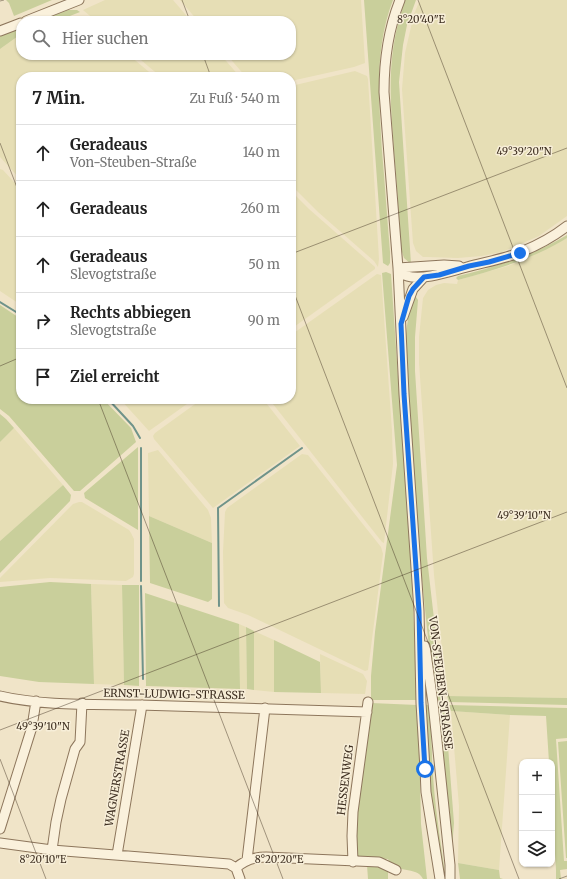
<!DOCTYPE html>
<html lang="de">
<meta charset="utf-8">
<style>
body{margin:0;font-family:Merriweather,serif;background:#f6f6f6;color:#222}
.controls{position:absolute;right:12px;bottom:12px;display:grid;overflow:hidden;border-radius:8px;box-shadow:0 1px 3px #0004}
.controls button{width:36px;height:36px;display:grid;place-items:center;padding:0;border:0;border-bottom:1px solid #e0e0e0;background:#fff;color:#222;font:20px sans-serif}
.stop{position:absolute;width:12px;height:12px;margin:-9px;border:3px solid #1a73e8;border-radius:50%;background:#fff}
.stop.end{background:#1a73e8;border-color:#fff;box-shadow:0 1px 4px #0008}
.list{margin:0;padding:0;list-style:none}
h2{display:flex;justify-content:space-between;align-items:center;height:52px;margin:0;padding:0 16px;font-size:17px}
h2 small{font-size:13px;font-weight:400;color:#767676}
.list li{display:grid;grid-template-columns:26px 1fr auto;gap:12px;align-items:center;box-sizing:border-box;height:56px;padding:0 16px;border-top:1px solid #e0e0e0}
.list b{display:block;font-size:15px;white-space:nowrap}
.list p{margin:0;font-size:13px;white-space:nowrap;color:#767676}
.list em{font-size:13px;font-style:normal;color:#767676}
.icon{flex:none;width:22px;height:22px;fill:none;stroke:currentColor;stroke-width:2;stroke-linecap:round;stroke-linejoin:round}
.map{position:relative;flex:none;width:567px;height:879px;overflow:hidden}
.search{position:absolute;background:#fff;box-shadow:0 1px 3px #0004;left:16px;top:16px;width:280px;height:44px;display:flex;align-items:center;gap:10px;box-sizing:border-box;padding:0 14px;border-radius:16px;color:#767676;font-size:15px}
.panel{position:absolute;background:#fff;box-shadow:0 1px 3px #0004;left:16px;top:72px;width:280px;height:332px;border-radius:16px}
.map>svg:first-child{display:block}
</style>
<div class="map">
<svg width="567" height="879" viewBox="0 0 567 879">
<rect width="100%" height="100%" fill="#f0e4c8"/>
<!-- farmland -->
<path fill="#e6deb5" d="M105,0H173L191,21H96L83,10Z
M180,0H361L365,63L354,67L291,81V77H246L227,55H291V21H198Z
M420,0H567V216L539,236L502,252L482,256L458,258L427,257H423L416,251L413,243L402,89L405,53L414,14Z
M21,34V55H129L155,77H21V180L0,157V49Z
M135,55H221L240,77H161Z
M355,71L367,76L368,79L379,259L378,267L374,261L318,212L291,185V86Z
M0,169L3,170L14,182L21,187V305L0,291Z
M291,191L309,209L375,267V269L291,329Z
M567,238V698L447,696L434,575L419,363V337L423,298L428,290L436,285L444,283L457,284L458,280L508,266L525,259Z
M377,274L381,275L392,431L393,464L384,543L382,542L269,399H291V335Z
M120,399H194L149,431Z
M202,399H263L300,446L213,508L154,439L153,436L155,433Z
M14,428L63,485L0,541V442Z
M158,450L208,510L211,518L212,543L149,516L148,453Z
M302,454L308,455L381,547L383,554L368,670L365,671L248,615L228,608L224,603L223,552L225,512L227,508Z
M79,502H82L129,530L131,533L134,539V574L133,577L126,581L50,578L0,582V578L73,504Z
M91,584L122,585L124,685L94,684Z
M239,624L246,627L247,689H240Z
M254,631L274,640V692L254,690Z
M320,654L363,674L367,681L365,694L321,693Z
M451,711L510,715L499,870L458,863L459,806Z"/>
<!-- green -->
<path fill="#c9cf9b" d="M6,0H52L14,16L9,3Z
M364,0H393C374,49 379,100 382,151C385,184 387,218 390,252V263L388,266L383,263Z
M405,0H416L407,25L403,45L399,82L411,264L404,258L401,249C399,217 397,184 394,151C390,95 386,55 405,0Z
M68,10H77L80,12L57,21H38Z
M21,28V34L0,49V36Z
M567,235V238L562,241C527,261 497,269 458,280L456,278L458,276C496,267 533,255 567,235Z
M386,272L391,274L404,466L410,534L417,700H371V676L375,632L397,465L382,273Z
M414,294L418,300L415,337V371L427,558L443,697V700L442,701L435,700C425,616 417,532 411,447C408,397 398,343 414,294Z
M0,305L21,319V399H103L131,428L136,442L80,491H74L9,416L0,409Z
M0,414L6,419L14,428L0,442Z
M138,447V530L85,498L84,493Z
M63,485L71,495L70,501L0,573V541Z
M149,516L212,543V599L208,602L150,583Z
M50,582L91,584L94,684L39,682L0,676V587Z
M122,585H139V686L124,685Z
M145,593L239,624L240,689L146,686Z
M246,627L254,631V690L247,689Z
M274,640L320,662L321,693L274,692Z
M447,696L567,698V705L449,702Z
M371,703L417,705L420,779L421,824L427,879H423C417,865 394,875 388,859L357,858L354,836Z
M425,705H430C431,722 431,738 432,754C433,796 440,838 446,879H443L429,777Z
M435,705H442L445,708L454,823L451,860Z
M449,705L567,708V738L556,739L564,861H567V869L560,870L561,879H556V870L552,806V762H549L546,716L510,715L451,711Z
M567,741V858H566L558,742Z
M458,863L499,870L500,878L503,879H460Z
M367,865L383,866L384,870L388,871V879H368Z"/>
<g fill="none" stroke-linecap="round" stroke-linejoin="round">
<!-- stream -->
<path stroke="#6f938a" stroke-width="2" d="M0,302L21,315
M108,399L133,426L140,438
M141,448V581
M141,586L143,679
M219,606L218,508L302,448"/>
<!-- minor casing -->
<g stroke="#8d765c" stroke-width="11">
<path id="minor" d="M400,0C388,30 384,60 384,92L398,268L404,394L419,611L421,703L425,769L426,792L440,879
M26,21L79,0
M0,31L21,23
M398,268C400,272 403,275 407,276C423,281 451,271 467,267C486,262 504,259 521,252C538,245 553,237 567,226
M398,268L444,265L459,266
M403,317L413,289L424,277
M425,646L433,703L450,865V879
M0,696C42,706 95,704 139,705C215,707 291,709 367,712
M0,829L32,727L36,701
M0,843L52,850L229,864L236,868L240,879
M52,850L56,822L61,799L75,749L80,742L82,703
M117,855L142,705
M247,860L265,708
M353,862L352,836L353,812L368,702
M236,868C245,860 254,857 266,857L379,862L396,870"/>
</g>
<!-- minor -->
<use href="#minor" stroke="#faf1dc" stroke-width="9"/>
</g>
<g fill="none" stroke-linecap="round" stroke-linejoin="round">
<!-- route -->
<path stroke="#1a73e8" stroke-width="5" d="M425,769L421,703L419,611L404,394L401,324L409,296L413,289L424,277L439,275L469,266L489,262L520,253"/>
</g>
<!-- ticks -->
<path fill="none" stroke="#3d2e20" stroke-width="1" stroke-opacity="0.45" d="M182,0L190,21M418,0L567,388M0,1L4,0M203,55L211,77M0,143L21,198M291,254L567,148M291,285L519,879M0,366L21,357M98,399L283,879M0,730L567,512M0,759L46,879M559,879L567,876"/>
<g text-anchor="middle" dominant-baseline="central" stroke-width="3" stroke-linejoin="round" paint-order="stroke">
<!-- street labels -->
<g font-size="11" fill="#3d2e20" stroke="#f7eed8">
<text transform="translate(441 683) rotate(83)">VON-STEUBEN-STRASSE</text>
<text transform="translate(174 694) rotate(1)">ERNST-LUDWIG-STRASSE</text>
<text transform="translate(117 778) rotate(-80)">WAGNERSTRASSE</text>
<text transform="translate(345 780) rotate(-83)">HESSENWEG</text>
</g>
</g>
<g font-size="10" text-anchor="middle" fill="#3d2e20" stroke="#f7eed8" stroke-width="3" stroke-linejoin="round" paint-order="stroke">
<text x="421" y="23">8°20'40"E</text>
<text x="524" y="155">49°39'20"N</text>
<text x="524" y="519">49°39'10"N</text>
<text x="43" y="730">49°39'10"N</text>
<text x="43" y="863">8°20'10"E</text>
<text x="279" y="863">8°20'20"E</text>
</g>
</svg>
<div class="controls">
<button>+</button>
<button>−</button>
<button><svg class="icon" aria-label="layers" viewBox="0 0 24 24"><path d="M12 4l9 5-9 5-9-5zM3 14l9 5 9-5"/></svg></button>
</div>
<div class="stop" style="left:425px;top:769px"></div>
<div class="stop end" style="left:520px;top:253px"></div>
<div class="search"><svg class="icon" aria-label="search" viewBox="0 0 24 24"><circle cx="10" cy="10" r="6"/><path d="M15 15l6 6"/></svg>Hier suchen</div>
<section class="panel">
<h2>7 Min.<small>Zu Fuß · 540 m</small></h2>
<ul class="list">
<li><svg class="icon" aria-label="ahead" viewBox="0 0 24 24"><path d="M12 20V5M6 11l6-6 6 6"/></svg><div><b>Geradeaus</b><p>Von-Steuben-Straße</p></div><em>140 m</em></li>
<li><svg class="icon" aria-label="ahead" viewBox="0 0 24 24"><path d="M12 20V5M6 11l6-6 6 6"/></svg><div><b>Geradeaus</b></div><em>260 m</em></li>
<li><svg class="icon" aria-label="ahead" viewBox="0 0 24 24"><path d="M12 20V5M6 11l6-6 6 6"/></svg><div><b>Geradeaus</b><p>Slevogtstraße</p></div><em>50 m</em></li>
<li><svg class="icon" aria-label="right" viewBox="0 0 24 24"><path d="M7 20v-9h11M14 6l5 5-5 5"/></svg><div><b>Rechts abbiegen</b><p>Slevogtstraße</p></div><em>90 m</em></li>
<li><svg class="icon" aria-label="arrive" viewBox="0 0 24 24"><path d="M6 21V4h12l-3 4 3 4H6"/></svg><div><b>Ziel erreicht</b></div></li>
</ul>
</section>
</div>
